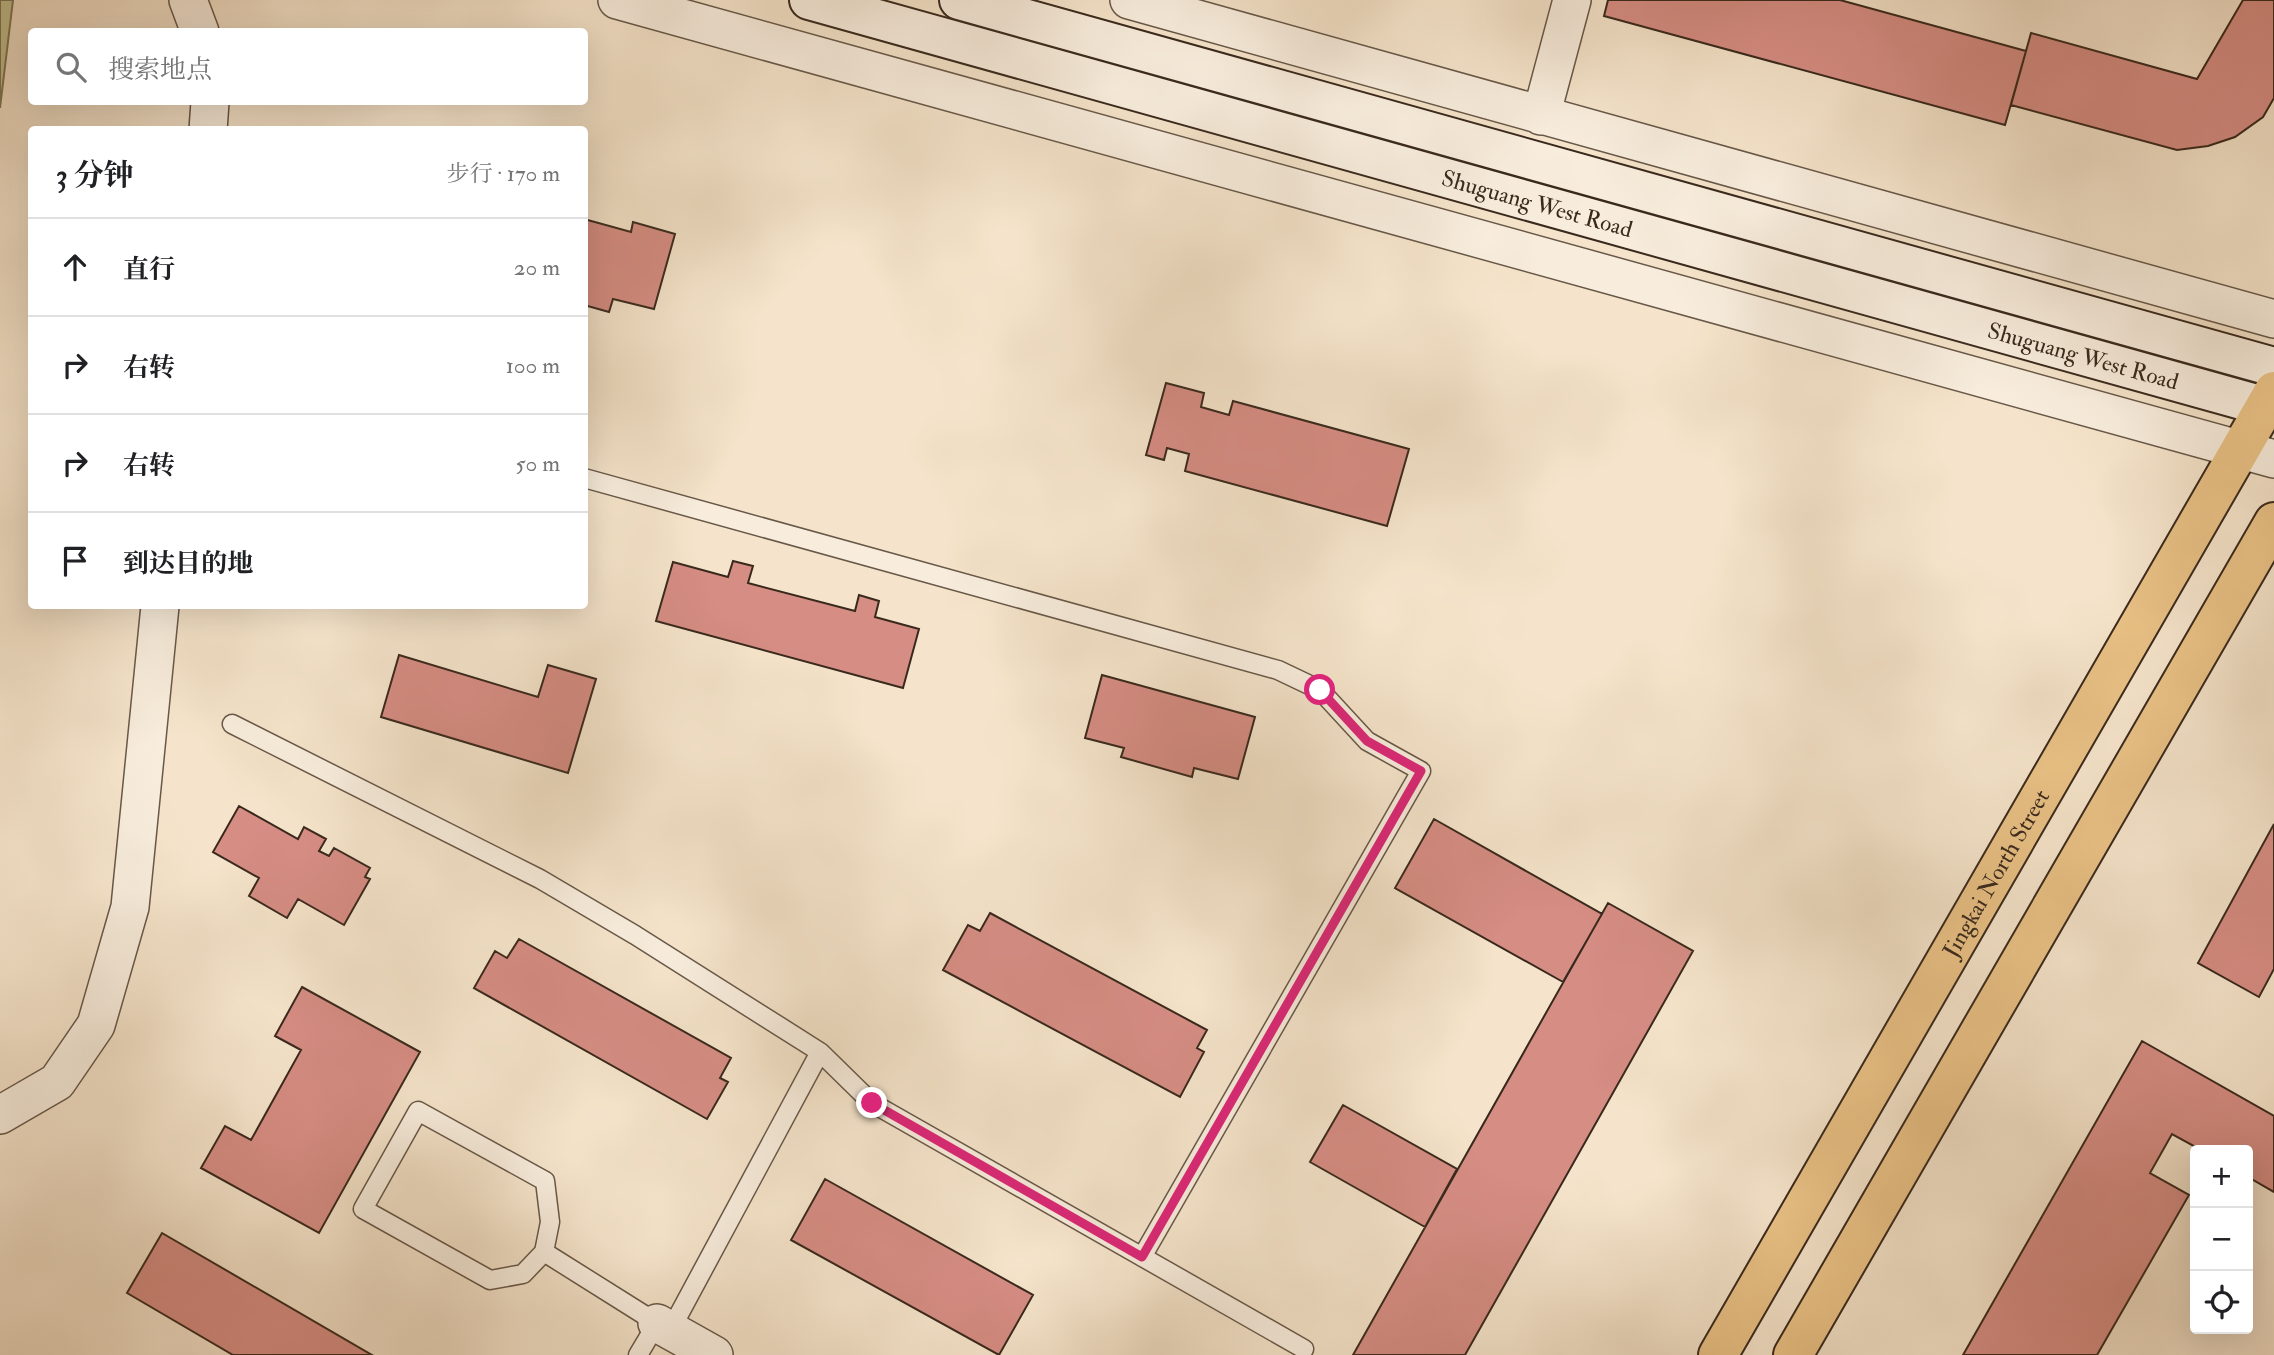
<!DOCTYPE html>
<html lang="zh">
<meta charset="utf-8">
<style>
body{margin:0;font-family:"IM FELL Double Pica","Noto Serif SC",serif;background:#f2f2f2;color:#202124}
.controls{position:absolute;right:21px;bottom:21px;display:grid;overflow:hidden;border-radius:7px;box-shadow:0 7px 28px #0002}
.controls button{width:63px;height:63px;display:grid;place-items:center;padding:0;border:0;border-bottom:2px solid #e0e0e0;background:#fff;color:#202124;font:35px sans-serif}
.stop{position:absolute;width:21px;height:21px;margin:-16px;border:5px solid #db2777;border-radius:50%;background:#fff}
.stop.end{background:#db2777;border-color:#fff;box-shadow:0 2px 7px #0008}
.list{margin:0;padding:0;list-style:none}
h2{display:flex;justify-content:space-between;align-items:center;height:91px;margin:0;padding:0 28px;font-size:30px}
h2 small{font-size:23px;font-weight:400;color:#757577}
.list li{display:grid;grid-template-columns:46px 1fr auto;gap:21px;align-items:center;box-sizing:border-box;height:98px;padding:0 28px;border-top:2px solid #e0e0e0}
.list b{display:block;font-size:26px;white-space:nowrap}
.list em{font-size:23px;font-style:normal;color:#757577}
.icon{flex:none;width:38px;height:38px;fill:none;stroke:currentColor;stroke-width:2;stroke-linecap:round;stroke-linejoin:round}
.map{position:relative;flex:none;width:2274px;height:1355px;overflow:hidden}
.search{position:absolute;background:#fff;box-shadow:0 7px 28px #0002;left:28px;top:28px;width:560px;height:77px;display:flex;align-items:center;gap:18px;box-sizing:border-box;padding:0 24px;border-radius:7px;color:#757577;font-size:26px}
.panel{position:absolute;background:#fff;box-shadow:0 7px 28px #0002;left:28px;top:126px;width:560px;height:483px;border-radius:7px}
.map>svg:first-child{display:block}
</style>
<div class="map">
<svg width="2274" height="1355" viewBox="0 0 2274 1355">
<rect width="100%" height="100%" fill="#f5e4cb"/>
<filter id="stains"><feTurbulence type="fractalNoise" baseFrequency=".00286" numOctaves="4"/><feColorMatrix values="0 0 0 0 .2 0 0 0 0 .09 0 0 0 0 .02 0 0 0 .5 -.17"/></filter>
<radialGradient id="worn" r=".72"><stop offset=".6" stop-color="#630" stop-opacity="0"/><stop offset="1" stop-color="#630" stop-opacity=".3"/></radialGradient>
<!-- green -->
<path fill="#c3c292" stroke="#7e7658" stroke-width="2" d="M0,0H13L0,108Z"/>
<!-- building -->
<path fill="#d68d84" stroke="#39291d" stroke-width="2" d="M1608,0H1840L2026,51L2005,125L1604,16Z
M2243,0H2274V98L2263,117L2235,137L2208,146L2177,150L2011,105L2031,33L2197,79Z
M584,219L631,232L633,222L675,234L654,309L613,299L609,312L584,305Z
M1166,383L1204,393L1201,407L1229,415L1233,401L1409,449L1387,526L1185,471L1189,454L1167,448L1164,460L1146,455Z
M733,561L753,566L748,583L855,611L859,595L879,601L875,617L919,629L903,688L656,621L673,562L728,577Z
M399,655L538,697L548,665L596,679L568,773L381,717Z
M1102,675L1255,717L1238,779L1194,768L1192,777L1121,757L1124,748L1085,738Z
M239,806L298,839L304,827L326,839L319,851L329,856L334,848L370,868L365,877L370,879L344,925L298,899L287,918L249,896L259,878L213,852Z
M1434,819L1602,914L1563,982L1395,888Z
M2274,824V969L2259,997L2198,963Z
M1608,903L1693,951L1465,1355H1353Z
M990,913L1207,1030L1197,1048L1204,1052L1180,1097L943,970L968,925L980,931Z
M519,939L731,1058L720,1078L728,1082L707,1119L474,988L495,951L507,958Z
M302,987L420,1052L319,1233L201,1168L225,1126L251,1140L301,1050L275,1036Z
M2142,1041L2274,1116V1192L2248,1177V1150H2201L2172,1134L2150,1173L2189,1195L2097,1355H1963Z
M1343,1105L1457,1169L1425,1227L1310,1162Z
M825,1179L1033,1295L999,1355L791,1240Z
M162,1233L372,1355H233L127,1293Z"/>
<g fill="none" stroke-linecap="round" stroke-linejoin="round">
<!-- service casing -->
<g stroke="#685848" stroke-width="21">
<path id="service" d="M584,478L1278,670L1320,690L1367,741L1421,771L1142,1257
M232,724L540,879L635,935L820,1052L872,1103L1304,1349
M418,1111L545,1181L550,1222L544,1252L523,1274L490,1280L363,1209Z
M544,1252L657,1323L638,1355
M670,1331L820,1052"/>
</g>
<!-- minor casing -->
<g stroke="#685848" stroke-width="40">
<path id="minor" d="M188,0L200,32
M617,0L2274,459
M1129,0L2274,319
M1541,116L1572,0
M208,130L210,102
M0,1115L57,1082L96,1025L130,907L160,606
M657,1323L714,1355"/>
</g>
<!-- secondary casing -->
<g stroke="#39291d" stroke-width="42">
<g id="secondary">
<path id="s1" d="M809,0L2274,409"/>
<path d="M959,0L2274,367"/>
</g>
</g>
<!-- primary casing -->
<g stroke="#39291d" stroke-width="42">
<g id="primary">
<path id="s2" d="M1718,1355L2274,391"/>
<path d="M1793,1355L2274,522"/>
</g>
</g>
<!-- service -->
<use href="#service" stroke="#f8eddd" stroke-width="18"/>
<!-- minor -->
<use href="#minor" stroke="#f8eddd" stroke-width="37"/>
<!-- secondary -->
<use href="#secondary" stroke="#f8eddd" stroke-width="38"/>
<!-- primary -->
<use href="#primary" stroke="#eac286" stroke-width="38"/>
</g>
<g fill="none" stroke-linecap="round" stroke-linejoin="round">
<!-- route -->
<path stroke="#db2777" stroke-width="9" d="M872,1103L1142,1257L1421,771L1367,741L1320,690"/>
</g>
<g text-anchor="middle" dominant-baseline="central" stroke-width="5" stroke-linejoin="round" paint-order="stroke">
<!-- street labels -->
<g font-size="23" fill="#39291d" stroke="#f8eddd">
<text stroke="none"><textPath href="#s1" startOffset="756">Shuguang West Road</textPath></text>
<text stroke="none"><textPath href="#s1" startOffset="1323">Shuguang West Road</textPath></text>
<text stroke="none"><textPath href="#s2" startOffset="556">Jingkai North Street</textPath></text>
</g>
</g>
<rect width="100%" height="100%" filter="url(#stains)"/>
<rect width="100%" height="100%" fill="url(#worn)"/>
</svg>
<div class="controls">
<button>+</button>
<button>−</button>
<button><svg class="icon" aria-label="locate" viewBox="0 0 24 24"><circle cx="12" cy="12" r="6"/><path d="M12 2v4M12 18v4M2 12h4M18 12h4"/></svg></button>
</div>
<div class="stop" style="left:1320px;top:690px"></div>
<div class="stop end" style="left:872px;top:1103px"></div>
<div class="search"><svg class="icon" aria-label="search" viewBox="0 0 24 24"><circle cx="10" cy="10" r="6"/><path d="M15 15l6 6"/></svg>搜索地点</div>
<section class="panel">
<h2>3 分钟<small>步行 · 170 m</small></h2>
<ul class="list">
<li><svg class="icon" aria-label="ahead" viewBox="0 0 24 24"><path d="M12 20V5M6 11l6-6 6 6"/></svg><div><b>直行</b></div><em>20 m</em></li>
<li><svg class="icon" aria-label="right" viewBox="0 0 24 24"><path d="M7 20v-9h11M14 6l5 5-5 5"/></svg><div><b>右转</b></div><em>100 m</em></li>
<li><svg class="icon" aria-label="right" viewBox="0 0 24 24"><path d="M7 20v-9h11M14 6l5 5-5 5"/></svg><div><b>右转</b></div><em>50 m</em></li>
<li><svg class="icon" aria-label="arrive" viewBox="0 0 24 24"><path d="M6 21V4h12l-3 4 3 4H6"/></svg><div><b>到达目的地</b></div></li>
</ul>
</section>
</div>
